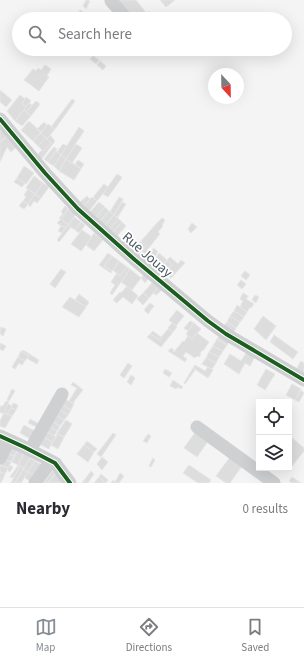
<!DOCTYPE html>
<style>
body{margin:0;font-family:"Source Sans 3",sans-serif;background:#f7f7f7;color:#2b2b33}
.controls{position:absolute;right:12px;bottom:12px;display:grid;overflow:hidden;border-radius:0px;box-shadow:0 4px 16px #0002}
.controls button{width:36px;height:36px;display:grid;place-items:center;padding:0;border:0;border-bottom:1px solid #e1e1e2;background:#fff;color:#2b2b33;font:20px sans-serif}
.compass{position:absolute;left:208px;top:68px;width:36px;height:36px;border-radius:50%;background:#fff;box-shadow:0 4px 16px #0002;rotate:158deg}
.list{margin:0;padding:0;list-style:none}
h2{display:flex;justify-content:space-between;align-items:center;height:52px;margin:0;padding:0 16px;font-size:17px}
h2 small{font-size:13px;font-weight:400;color:#7c7c81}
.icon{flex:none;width:22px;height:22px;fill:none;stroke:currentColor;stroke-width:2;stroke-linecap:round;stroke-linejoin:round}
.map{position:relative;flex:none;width:304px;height:483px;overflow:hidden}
.search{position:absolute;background:#fff;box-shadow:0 4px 16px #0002;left:12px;right:12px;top:12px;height:44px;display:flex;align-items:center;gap:10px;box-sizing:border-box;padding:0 14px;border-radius:22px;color:#7c7c81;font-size:15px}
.sheet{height:124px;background:#fff}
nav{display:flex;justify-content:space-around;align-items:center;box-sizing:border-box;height:56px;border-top:1px solid #e1e1e2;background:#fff;font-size:11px;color:#7c7c81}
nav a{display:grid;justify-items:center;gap:2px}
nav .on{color:#868d94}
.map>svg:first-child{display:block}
</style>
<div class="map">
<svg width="304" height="483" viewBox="0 0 304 483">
<rect width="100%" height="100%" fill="#f4f4f4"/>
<!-- building -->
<path fill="#ddddde" stroke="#e5e6e7" d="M86,0L90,1L86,9L83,6Z
M118,0H136L151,19H133Z
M160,0H175L166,7Z
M80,10L85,13L86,12L88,14L84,19L81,17L82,16L78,13Z
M149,11L156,19H151L147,14Z
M93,56L99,60L96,64L90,59Z
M100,61L106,66L103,70L97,65Z
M45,65L51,69L47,76L49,77L39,91L24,80L33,69L36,71L38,68L41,70Z
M0,90L12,100L6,107L0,102Z
M20,95L25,99L22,104L26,107L15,121L7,111Z
M26,97L31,101L26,107L22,104Z
M72,99L75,101L55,129L51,127Z
M36,101L40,104L31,116L26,112Z
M29,103L32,105L26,112L24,110Z
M24,110L31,116L22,126L15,121Z
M29,121L41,132L33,141L21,130Z
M44,122L47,125L41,133L37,129Z
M0,124L9,135L0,142Z
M48,124L55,129L47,139L41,133Z
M79,127L84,131L74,146H75L66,159L61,155Z
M41,133L46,138L38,146L33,141Z
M9,135L18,146L11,152L7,147L0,162V142Z
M50,135L55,141L41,160L37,155L42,150L43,151L51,143L47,139Z
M46,138L51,143L43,151L38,146Z
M63,144L67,146L61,155L57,152Z
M76,144L82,148L72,163L66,159Z
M54,147L57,149L48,162L44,159Z
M56,151L61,155L54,166L48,162Z
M61,155L66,159L59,171L54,166Z
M66,159L81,169L74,180L59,171Z
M78,160L84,164L81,169L75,164Z
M24,166L34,173L26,184L17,178Z
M117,174L122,177L121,179L108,197L103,194Z
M34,176L43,183L35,194L26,188Z
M17,178L25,183L22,187L14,182Z
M43,183L49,187L41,198L35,194Z
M104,184L108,187L97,201L94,198V196Z
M28,189L35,194L28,204L23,201L26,197L24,195Z
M35,194L41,198L37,203L34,201L30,207L28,204Z
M87,196L90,199L84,206L80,202Z
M92,197L97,201L89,211L84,206Z
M119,197L123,199L114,215L110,212Z
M23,201L28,204L24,209L19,206Z
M99,202L105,207L96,217L90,212Z
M122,202L126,204L117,218L114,215Z
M65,206L68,209L61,219L59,218L63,214L61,212Z
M105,207L109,211L100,221L96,217Z
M68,209L76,214L69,225L61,219Z
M109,211L114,215L105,225L100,221Z
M114,215L119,219L109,229L105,225Z
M74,217L81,222L75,230L68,225Z
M162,218L165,220L162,225L163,226L158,232L160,234L147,250L150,253L144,260L139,255L146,246L141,241L158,222Z
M61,219L69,225L66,227L64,226L63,227L57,223Z
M119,219L122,222L113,232L109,229Z
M81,222L85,225L79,233L75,230Z
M122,222L126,226L117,236L113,232Z
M192,223L197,227L191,233L188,229Z
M68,225L71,227L59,242L57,240Z
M61,226L63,227L64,226L66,227L62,233L58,231Z
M82,230L92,237L81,251L71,244Z
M94,233L103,240L94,251L86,245Z
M141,241L146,246L139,255L134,251Z
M154,248L158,252L156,254H157L154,257L153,256L148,261L146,258L153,251L152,250Z
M108,253L112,256L104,266L112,271L111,273L99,265Z
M159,253L167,260L157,271L152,267L158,260L156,257Z
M112,256L119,261L112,271L104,266Z
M170,257L178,264L181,260L185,263L171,278L168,276L167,278L164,275L172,265L167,260Z
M167,260L172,265L163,276L157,271Z
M119,261L127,267L120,276L113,270Z
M127,267L130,269L112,295L110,293L115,285L111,282L117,273L120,276Z
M61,269L66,272L55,288L50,284Z
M130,269L141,278L132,290L121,282Z
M245,271L250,275L246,280L241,276Z
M145,273L148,279L145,283L141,278Z
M241,280L246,284L242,289L237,285Z
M153,282L158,287L149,298L143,293Z
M127,286L138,296L132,304L123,297L117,303L113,300L120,292L121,293Z
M158,287L162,290L156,295L153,293Z
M143,293L149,298L143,305L137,299Z
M243,293L248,296L246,299L254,304L251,308L250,307L247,312L240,307L243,301L240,299Z
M79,294L89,302L86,307L75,300Z
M255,295L259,297L256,303L252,300Z
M70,297L86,307L79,317L62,307Z
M150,303L154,306L148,314L144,310Z
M237,305L247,312L244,317L234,311Z
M177,310L184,316L176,326L169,320Z
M234,311L244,317L240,322L230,316Z
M230,316L240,322L236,328L227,322Z
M263,316L276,326L266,340L254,329Z
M190,321L194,323L188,331L184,328Z
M227,322L236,328L233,334L223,327Z
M172,323L177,327L173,332L168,328Z
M194,323L201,329L192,339L186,334Z
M1,327L6,329L3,336L0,334Z
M169,328L173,332L161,347L147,337L150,334L160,340L162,338L161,337Z
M153,331L162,338L160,340L150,334Z
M197,333L209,342L203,351L202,350L200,354H201L199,357L197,356L195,358L186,352L183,356L187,359L185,362L168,351L171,348L174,350L173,351L174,352L183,341L184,342L188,336L192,339Z
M220,334L230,340L227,345L217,339Z
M274,335L298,352L293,359L270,342Z
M217,339L227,345L223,351L213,346Z
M0,343L6,346L3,351L0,349Z
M213,346L223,351L219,357L209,352Z
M23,350L39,360L37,364L28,359L29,356L22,352Z
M248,350L256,355L250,366L245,363L239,374L224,364L230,354L241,361Z
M21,351L29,356L28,359L27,358L25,361L18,357Z
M209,352L219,357L216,363L206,358Z
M18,357L25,361L22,365L19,363L15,369L12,367Z
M206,358L216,363L212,369L202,364Z
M301,361L304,363V373L297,368Z
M128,363L132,366L124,378L120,375Z
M195,365L205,371L208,367L213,370L208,378L193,368Z
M193,368L195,370L185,384L184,383Z
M165,369L172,373L169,377L163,373Z
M266,369L275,374L265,390L257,385Z
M131,375L135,378L131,385L127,382Z
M173,380L183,387L181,389L178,387L176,389L170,386Z
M73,382L83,390L75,400L73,404L69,401L77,388L71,385Z
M292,384L301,389L295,400L286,395Z
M12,389L15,391L9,401L7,400Z
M301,390L304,393L299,402L295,400Z
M63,398L74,404L71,410L60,403Z
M6,401L9,402L5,409H6L4,414L0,412V408L1,406H3Z
M13,403L18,405L16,410L11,408Z
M60,403L71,410L68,415L57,408Z
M8,404L12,406L7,414L4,413L6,409H5Z
M11,408L16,410L12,416L7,414Z
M57,408L68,415L64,420L54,414Z
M4,413L12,416L5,428L0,426V421Z
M54,414L64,420L60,426L50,420Z
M30,419L43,426L41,429L28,423Z
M50,420L60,426L57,431L47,425Z
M66,420L72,424L64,437L58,434L57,436L56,435Z
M24,425L38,433L34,441L20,433Z
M47,425L57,431L54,436L44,430Z
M44,430L56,437L52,442L41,435Z
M196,431L209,440L197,457L184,448Z
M113,433L116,435L101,457L97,454Z
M58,434L64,437L58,449L51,445Z
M148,434L151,436L147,443L143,441Z
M41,435L52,442L49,449L37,443Z
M291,437L304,448V451L289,470L286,468H289V440Z
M87,441L97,449L94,452L84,445Z
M84,445L94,452L88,462L77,454Z
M9,446L17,450L14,456L6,453Z
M18,450L24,453L18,465L12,462Z
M6,453L14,456L11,462L3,459Z
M24,453L31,456L24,468L18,465Z
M102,457L108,462L102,470L97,464Z
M230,457L242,466L230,483H226L216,476Z
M30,458L35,461L28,472L23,469Z
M153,458L155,460L151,467L149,466Z
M3,459L11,462L8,468L0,465Z
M35,461L42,465L35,476L28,472Z
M0,465L8,468L5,474L0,472Z
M9,465L13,467L10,472L7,470Z
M18,465L24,468L15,483H11L19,468L17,467Z
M189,465L211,480L209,483H198L183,473Z
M17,467L19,468L13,478L10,477Z
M23,469L28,472L21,483H15Z
M52,471L55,474L48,483H44Z
M91,471L94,474L88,483H82Z
M0,472L5,474L1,483H0Z
M28,472L35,476L31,482L24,477Z
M56,473L62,483H48Z
M120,473L124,476L119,483H111L113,480L115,482Z
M101,474L108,480L106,483L99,477Z
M99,477L106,483H94Z
M292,477L301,483H292L289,481Z"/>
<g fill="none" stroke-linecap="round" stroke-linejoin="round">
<!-- minor -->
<path stroke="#ced0d2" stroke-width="13" d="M112,0L111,1L127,19
M0,119L45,173L78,209L135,260L208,321L226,334L304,380
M197,427L274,483
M0,436L24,447L55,463L70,483
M30,450L62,394
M0,458L9,440
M35,483L51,461"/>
<!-- cycleway casing -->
<g stroke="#fff" stroke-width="6">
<path id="cycleway" d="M0,119L45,173L78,209L135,260L208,321L226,334L304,380
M0,436L24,447L55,463L70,483"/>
</g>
<!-- cycleway -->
<use href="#cycleway" stroke="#1b5e20" stroke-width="4"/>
</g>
<g text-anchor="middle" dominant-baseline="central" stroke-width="3.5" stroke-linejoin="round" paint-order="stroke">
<!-- street labels -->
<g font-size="14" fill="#4a5661" stroke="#fff">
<text transform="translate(147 255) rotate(41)">Rue Jouay</text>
</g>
</g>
</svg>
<div class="controls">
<button><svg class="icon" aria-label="locate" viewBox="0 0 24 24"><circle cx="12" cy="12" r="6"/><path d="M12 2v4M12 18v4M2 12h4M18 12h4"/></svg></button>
<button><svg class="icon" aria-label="layers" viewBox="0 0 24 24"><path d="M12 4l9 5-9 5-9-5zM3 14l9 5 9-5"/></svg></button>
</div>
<svg class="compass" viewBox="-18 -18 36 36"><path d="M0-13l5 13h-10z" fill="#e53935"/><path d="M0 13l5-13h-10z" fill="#7c7c81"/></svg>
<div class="search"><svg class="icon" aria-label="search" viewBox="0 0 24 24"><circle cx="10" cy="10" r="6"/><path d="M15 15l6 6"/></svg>Search here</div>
</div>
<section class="sheet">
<h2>Nearby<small>0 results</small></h2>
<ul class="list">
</ul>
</section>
<nav>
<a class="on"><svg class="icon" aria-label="map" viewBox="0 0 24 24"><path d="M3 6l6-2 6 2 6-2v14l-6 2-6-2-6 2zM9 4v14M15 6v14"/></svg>Map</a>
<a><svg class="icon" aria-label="directions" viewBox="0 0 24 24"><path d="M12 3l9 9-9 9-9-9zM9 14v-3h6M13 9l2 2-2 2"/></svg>Directions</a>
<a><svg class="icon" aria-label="saved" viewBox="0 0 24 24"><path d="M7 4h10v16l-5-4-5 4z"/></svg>Saved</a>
</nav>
